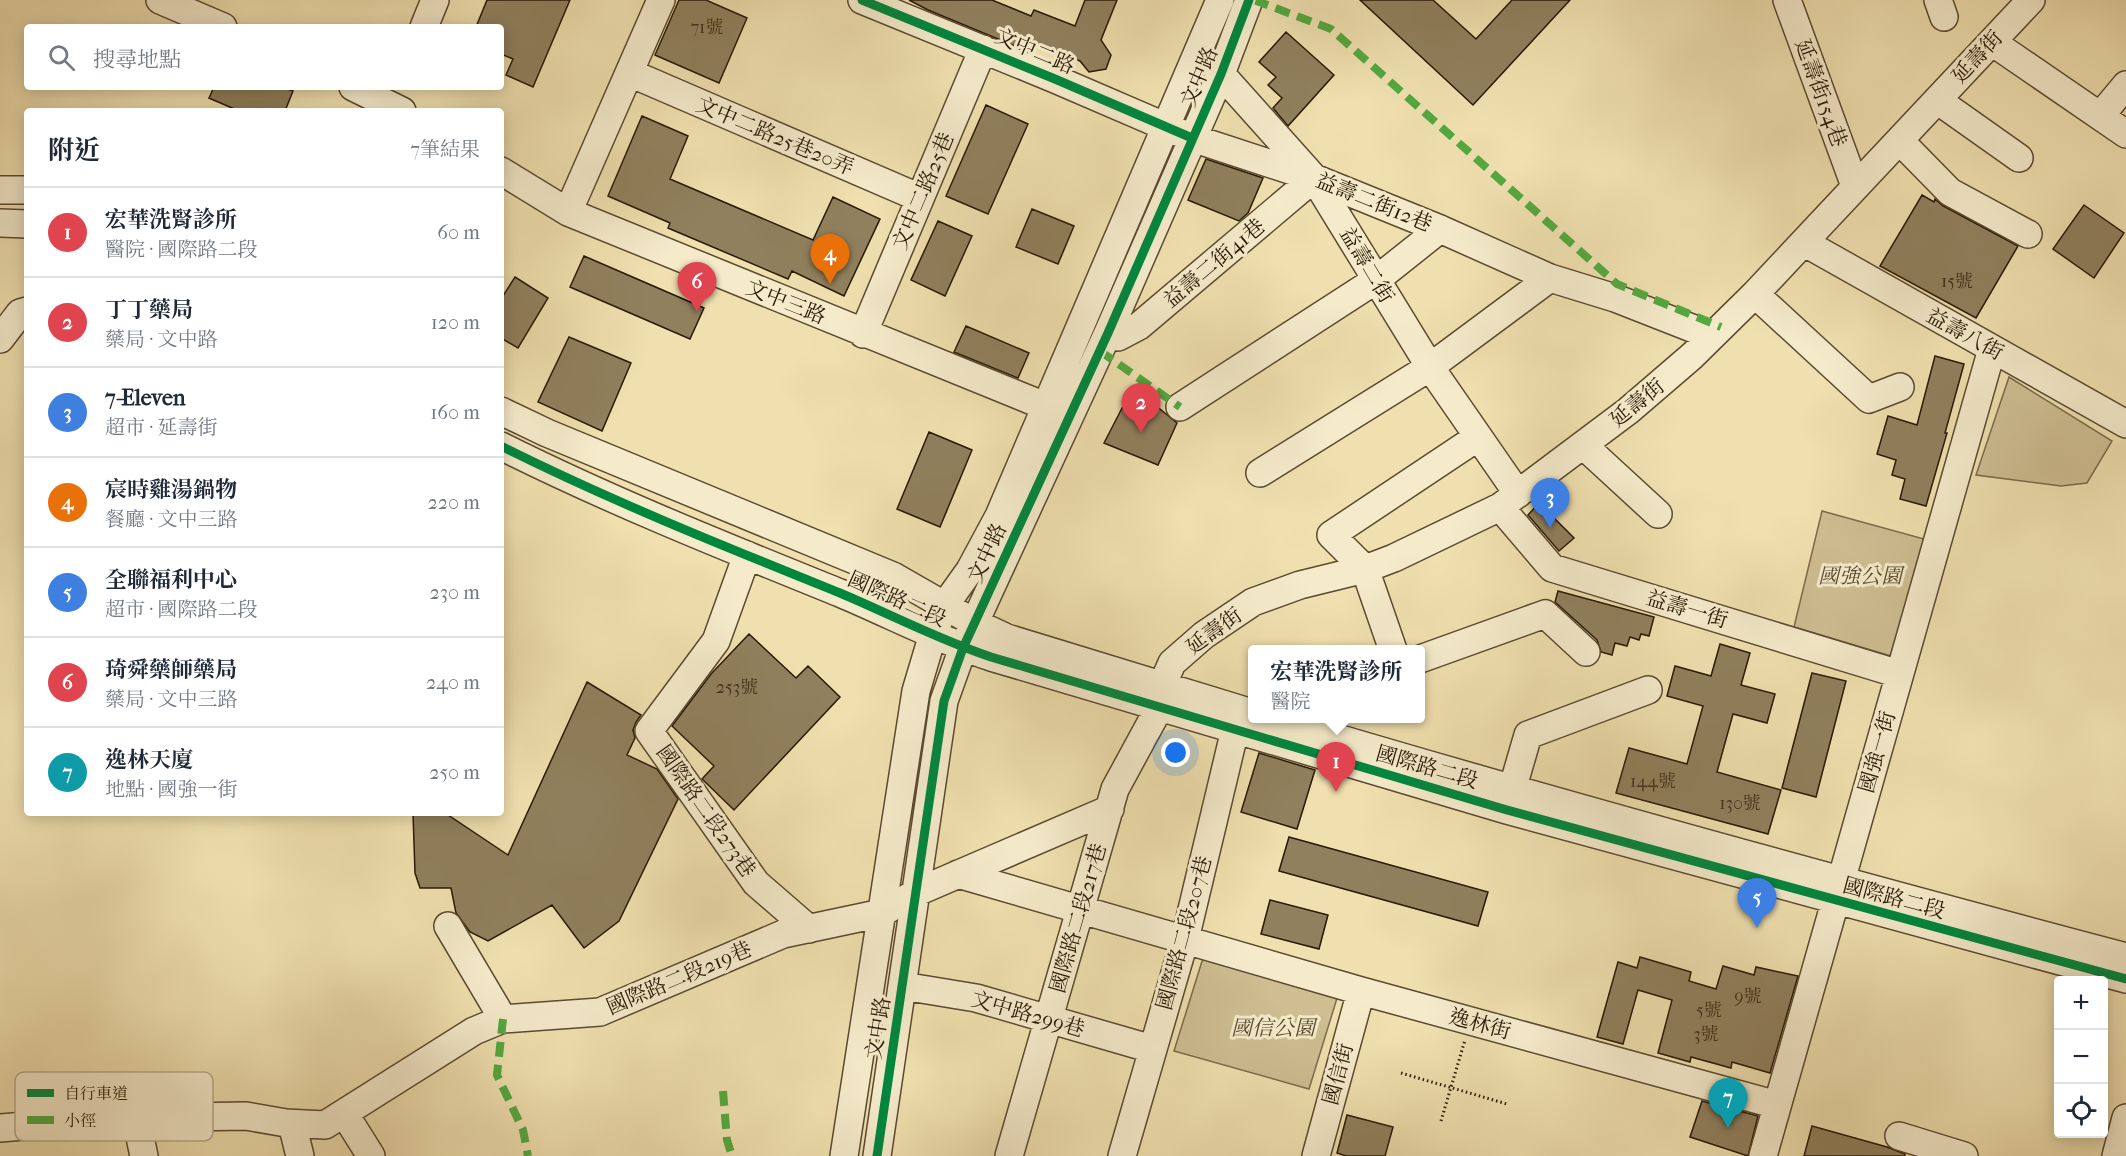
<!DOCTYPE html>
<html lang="zh-TW">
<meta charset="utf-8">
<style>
body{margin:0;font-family:"IM FELL French Canon","Noto Serif TC",serif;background:#f6f6f7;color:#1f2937}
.controls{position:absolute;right:18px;bottom:18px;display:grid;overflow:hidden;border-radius:6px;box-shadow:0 3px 15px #0003}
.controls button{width:54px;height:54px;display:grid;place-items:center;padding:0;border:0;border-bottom:2px solid #e0e1e3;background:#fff;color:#1f2937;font:30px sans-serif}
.you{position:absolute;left:1176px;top:753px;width:21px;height:21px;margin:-15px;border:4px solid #fff;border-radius:50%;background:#1a73e8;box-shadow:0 0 0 9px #1a73e833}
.badge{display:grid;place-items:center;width:39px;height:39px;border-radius:50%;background:#8f2418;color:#fff;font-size:20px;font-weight:700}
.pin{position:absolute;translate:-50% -50px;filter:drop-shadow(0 2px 3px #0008)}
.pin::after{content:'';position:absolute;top:32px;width:21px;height:18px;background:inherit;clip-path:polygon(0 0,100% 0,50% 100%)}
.popup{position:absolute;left:1248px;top:645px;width:177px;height:78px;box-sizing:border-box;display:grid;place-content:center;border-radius:6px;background:#fff;filter:drop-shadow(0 2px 4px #0005);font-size:20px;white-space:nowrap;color:#747a83}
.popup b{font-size:22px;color:#1f2937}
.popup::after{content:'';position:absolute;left:50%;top:100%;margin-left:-12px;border:12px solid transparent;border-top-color:#fff}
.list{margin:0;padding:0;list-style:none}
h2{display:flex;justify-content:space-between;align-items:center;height:78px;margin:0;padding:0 24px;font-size:26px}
h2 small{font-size:20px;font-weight:400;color:#747a83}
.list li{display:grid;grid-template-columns:39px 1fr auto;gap:18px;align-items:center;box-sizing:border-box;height:90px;padding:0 24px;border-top:2px solid #e0e1e3}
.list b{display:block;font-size:22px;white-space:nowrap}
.list p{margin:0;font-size:20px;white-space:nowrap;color:#747a83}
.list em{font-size:20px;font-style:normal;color:#747a83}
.icon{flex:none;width:33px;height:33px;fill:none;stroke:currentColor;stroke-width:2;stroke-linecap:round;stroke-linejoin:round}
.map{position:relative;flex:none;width:2126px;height:1156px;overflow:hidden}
.search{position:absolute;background:#fff;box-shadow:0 3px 15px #0003;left:24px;top:24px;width:480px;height:66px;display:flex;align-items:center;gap:15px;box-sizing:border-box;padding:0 21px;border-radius:6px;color:#747a83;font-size:22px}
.panel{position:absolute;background:#fff;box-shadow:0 3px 15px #0003;left:24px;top:108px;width:480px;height:708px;border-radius:6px}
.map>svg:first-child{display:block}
</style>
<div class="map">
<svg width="2126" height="1156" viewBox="0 0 2126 1156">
<rect width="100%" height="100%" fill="#f0e0af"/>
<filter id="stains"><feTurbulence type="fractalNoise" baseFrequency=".00333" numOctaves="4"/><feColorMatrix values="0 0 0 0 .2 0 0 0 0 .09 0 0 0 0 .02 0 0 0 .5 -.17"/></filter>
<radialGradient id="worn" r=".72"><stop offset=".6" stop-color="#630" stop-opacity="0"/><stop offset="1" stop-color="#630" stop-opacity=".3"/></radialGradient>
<!-- green -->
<path fill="#cebe92" stroke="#7b6b4c" stroke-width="1.5" d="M2009,377L2112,441L2087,483L2061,486L1976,475Z
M1822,511L1924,539L1891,656L1794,627Z
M1203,958L1338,995L1309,1089L1174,1051Z"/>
<!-- building -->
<path fill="#90805d" stroke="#281805" stroke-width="1.5" d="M487,0H570L533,87L506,75L513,59L501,54V27H476Z
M679,0H706L747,18L719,83L655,55Z
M909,0H992L1031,16L1034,10L1075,26L1085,0H1117L1101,40L1111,55L1106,69L1089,72L1080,61L1036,44L1032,53L928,10Z
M1360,0H1433L1476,39L1512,0H1570L1473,105Z
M1286,32L1334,75L1288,126L1273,108L1282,98L1268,85L1276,77L1259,62Z
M214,87H283L293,91L285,111H239L209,98Z
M986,105L1028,124L988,214L946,196Z
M642,116L688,136L670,179L813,240L833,197L880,219L844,296L792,271L788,279L668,228L670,223L608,196Z
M1206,159L1263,178L1248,213L1239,221L1188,200Z
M1922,195L1934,202L1935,199L1943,206L2018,246L1976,318L1880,266Z
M2084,205L2124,233L2094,278L2053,249Z
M1032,209L1074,226L1058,264L1016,247Z
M938,221L972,236L945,296L911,280Z
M584,256L704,308L690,339L570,287Z
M515,277L548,298L518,348L501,338V299Z
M966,326L1029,353L1018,378L954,352Z
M569,337L631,363L602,431L538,402Z
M1935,356L1964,364L1945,433H1947L1926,506L1900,499L1905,479L1892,475L1896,460L1877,454L1888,416L1917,425Z
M1133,387L1177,423L1158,465L1104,443Z
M929,432L972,450L940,527L897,509Z
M1539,503L1574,538L1559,551L1528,515Z
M1558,591L1654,617L1649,636L1641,634L1639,640L1630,637L1627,646L1615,643L1612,655L1601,652L1597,640L1555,602Z
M749,634L796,678L808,666L840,697L734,810L702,779L714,766L672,726L711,674Z
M1720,644L1750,653L1741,685L1775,694L1767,723L1733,714L1717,772L1781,790L1768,834L1616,793L1629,748L1687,764L1703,706L1667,696L1675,666L1711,676Z
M1812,673L1846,681L1816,797L1782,788Z
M587,682L641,715L636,722L633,730L635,738L627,755L657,769L678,799L619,921L584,948L552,905L488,941L470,932L456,913L451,888H420L415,873L413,813L448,815L508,855Z
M1259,753L1315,770L1297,829L1241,812Z
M1289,837L1488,892L1478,926L1279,871Z
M1270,900L1328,915L1319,949L1261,934Z
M1640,957L1691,972L1689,981L1716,989L1723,966L1754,975L1756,967L1798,976L1770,1073L1732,1062L1731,1068L1691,1057L1690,1062L1658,1053L1672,1000L1638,990L1623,1044L1597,1037L1618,962L1637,968Z
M1702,1101L1758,1116L1748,1156L1690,1137Z
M1347,1115L1393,1127L1385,1156H1346L1337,1153Z
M1812,1126L1887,1147L1905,1154V1156H1804Z"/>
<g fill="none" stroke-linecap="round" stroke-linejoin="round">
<!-- minor casing -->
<g stroke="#5a4a30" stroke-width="30">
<path id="minor" d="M160,0L223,27
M862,0L1055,79L1192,138L1314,178L1440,229L1550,278L1615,298L1712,336
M1787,0L1855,186
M1938,0L1944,17
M424,27L435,0
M1992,42L2126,134
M1212,63L1221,74L1314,178L1430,367L1518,494
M630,73L920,198
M353,87L402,111
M1937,100L2019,158
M2101,115L2126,85
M1900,141L1950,192L2028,234
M501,171L568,212L1045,406
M0,190H27
M568,212L661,0
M0,223L27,224
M1805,243L2126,424
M1755,294L1869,399L1900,387
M1108,333L1118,337L1139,326L1314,178
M863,334L983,49
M0,339L20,313L27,311
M1180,407L1376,280L1440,229
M501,411L547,433L893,576L975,623L1007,638L1252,713
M1583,445L1658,514
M501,446C611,501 726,547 840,593C890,614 939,640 991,657L1507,810L2126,979
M1260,473L1430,367L1550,278
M1500,507L1552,568L1899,674
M747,555L716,641L649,731L756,883L809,929
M1393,650L1365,569L1331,535L1478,437
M1420,659L1545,614L1586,652
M1270,718C1554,803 1840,881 2126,957
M1512,790L1528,735L1648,690
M958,874L1361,991L1777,1105
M448,926L503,1019
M903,986L976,998L1152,1049
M344,1113L371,1156
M136,1118L144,1156
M292,1124L300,1156
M0,1128L121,1118L246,1116L286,1123L325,1125L474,1031L503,1019L600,1012L783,934L882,913L917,892L1110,809
M1899,1136L1964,1156
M844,1156L916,691L933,634L945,605L970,570L999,516L1220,0
M877,1156L944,701L963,648L1108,333L1221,74L1249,0
M1009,1156L1115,789L1159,708L1162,686L1172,663L1204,635L1253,602L1300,585L1365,569L1394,558L1500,507L1628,411L1692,356L1755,294L2031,0
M1122,1156L1185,939L1239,713
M1316,1156L1361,991
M1763,1156L1992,349
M2116,1156L2126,1118"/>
</g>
<!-- path -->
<path stroke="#281805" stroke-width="3" stroke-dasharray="1.5 3" stroke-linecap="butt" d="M1401,1073L1507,1104
M1441,1121L1465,1040"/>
<!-- minor -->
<use href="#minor" stroke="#f5ebcb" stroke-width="27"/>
<!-- quiet -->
<path stroke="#53a940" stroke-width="8" stroke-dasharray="15 8" stroke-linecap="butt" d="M1254,0L1331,29L1617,284L1721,327
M1100,351L1180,407
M503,1019L497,1075L523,1130L528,1156
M723,1091L727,1140L732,1156"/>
<!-- cycleway casing -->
<g stroke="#f5ebcb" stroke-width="13">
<path id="cycleway" d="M862,0L1055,79L1192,138
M501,446C611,501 726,547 840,593C890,614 939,640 991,657L1507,810L2126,979
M877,1156L944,701L963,648L1108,333L1221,74L1249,0"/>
</g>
<!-- cycleway -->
<use href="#cycleway" stroke="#00873e" stroke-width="9"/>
</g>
<g text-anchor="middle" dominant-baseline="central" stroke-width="6" stroke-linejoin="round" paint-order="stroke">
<!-- number labels -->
<g font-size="18" fill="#42321b">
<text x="707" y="27">71號</text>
<text x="1957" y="281">15號</text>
<text x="737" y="687">253號</text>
<text x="1653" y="781">144號</text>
<text x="1740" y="803">130號</text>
<text x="1748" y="996">9號</text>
<text x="1709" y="1010">5號</text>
<text x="1706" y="1034">3號</text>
</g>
<!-- street labels -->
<g font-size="21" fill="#281805" stroke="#f5ebcb">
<text transform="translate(1035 51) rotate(23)">文中二路</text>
<text transform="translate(1977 57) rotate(-47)">延壽街</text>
<text transform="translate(1199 77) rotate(-67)">文中路</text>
<text transform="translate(1821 93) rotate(70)">延壽街154巷</text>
<text transform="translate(775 136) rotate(23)">文中二路25巷20弄</text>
<text transform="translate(923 191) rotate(-67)">文中二路25巷</text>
<text transform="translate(1374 202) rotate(22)">益壽二街12巷</text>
<text transform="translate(1214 263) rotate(-40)">益壽二街41巷</text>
<text transform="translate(1367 265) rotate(59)">益壽二街</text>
<text transform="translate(786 302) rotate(22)">文中三路</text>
<text transform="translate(1965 334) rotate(29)">益壽八街</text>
<text transform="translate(1637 403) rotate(-39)">延壽街</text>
<text transform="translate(987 553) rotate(-65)">文中路</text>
<text transform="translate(897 599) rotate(24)">國際路二段</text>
<text transform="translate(1687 609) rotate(17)">益壽一街</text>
<text transform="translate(1214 631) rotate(-36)">延壽街</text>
<text transform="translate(1877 752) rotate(-74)">國強一街</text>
<text transform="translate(1427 767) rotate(16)">國際路二段</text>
<text transform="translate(706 811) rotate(55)">國際路二段273巷</text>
<text transform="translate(1894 898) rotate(15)">國際路二段</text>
<text transform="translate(1078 918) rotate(-74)">國際路二段217巷</text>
<text transform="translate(1184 933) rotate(-75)">國際路二段207巷</text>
<text transform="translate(679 978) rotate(-23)">國際路二段219巷</text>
<text transform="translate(1028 1014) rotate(16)">文中路299巷</text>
<text transform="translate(1480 1024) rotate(15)">逸林街</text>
<text transform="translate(878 1028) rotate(-81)">文中路</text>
<text transform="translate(1338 1074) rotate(-75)">國信街</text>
</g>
<!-- park labels -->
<g font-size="21" font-style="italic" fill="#5a4a2f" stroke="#f5ebcb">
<text x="1860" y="576">國強公園</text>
<text x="1273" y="1028">國信公園</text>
</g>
</g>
<!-- legend -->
<rect x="15" y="1072" width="198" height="69" rx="9" fill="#f5ebcb" stroke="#b8ac90" stroke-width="1.5"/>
<rect x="27" y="1089" width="27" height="8" fill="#00873e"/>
<rect x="27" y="1116" width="27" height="8" fill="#53a940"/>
<g font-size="16" fill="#281805">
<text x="64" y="1099">自行車道</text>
<text x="64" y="1126">小徑</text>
</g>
<rect width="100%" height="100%" filter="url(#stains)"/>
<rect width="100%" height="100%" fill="url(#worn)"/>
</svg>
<div class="controls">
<button>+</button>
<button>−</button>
<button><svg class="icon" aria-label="locate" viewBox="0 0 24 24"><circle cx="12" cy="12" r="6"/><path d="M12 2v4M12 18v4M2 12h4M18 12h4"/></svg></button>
</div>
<div class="you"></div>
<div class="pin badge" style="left:1336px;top:792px;background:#e0444e">1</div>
<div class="popup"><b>宏華洗腎診所</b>醫院</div>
<div class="pin badge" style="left:1141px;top:433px;background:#e0444e">2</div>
<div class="pin badge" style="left:1550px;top:528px;background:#3f7fe0">3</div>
<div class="pin badge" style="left:830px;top:284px;background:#e8710a">4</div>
<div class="pin badge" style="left:1757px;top:928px;background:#3f7fe0">5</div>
<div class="pin badge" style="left:697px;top:312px;background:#e0444e">6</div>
<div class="pin badge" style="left:1728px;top:1128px;background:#0f9aa8">7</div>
<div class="search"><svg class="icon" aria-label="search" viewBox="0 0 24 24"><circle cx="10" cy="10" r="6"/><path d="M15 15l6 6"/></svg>搜尋地點</div>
<section class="panel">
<h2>附近<small>7筆結果</small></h2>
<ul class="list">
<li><span class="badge" style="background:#e0444e">1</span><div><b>宏華洗腎診所</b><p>醫院 · 國際路二段</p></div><em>60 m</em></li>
<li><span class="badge" style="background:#e0444e">2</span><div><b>丁丁藥局</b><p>藥局 · 文中路</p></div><em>120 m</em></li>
<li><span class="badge" style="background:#3f7fe0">3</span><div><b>7-Eleven</b><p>超市 · 延壽街</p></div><em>160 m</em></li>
<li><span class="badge" style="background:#e8710a">4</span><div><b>宸時雞湯鍋物</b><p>餐廳 · 文中三路</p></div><em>220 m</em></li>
<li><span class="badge" style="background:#3f7fe0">5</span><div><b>全聯福利中心</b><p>超市 · 國際路二段</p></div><em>230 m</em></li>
<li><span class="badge" style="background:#e0444e">6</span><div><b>琦舜藥師藥局</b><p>藥局 · 文中三路</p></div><em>240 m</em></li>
<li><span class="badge" style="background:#0f9aa8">7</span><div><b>逸林天廈</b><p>地點 · 國強一街</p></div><em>250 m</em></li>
</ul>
</section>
</div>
